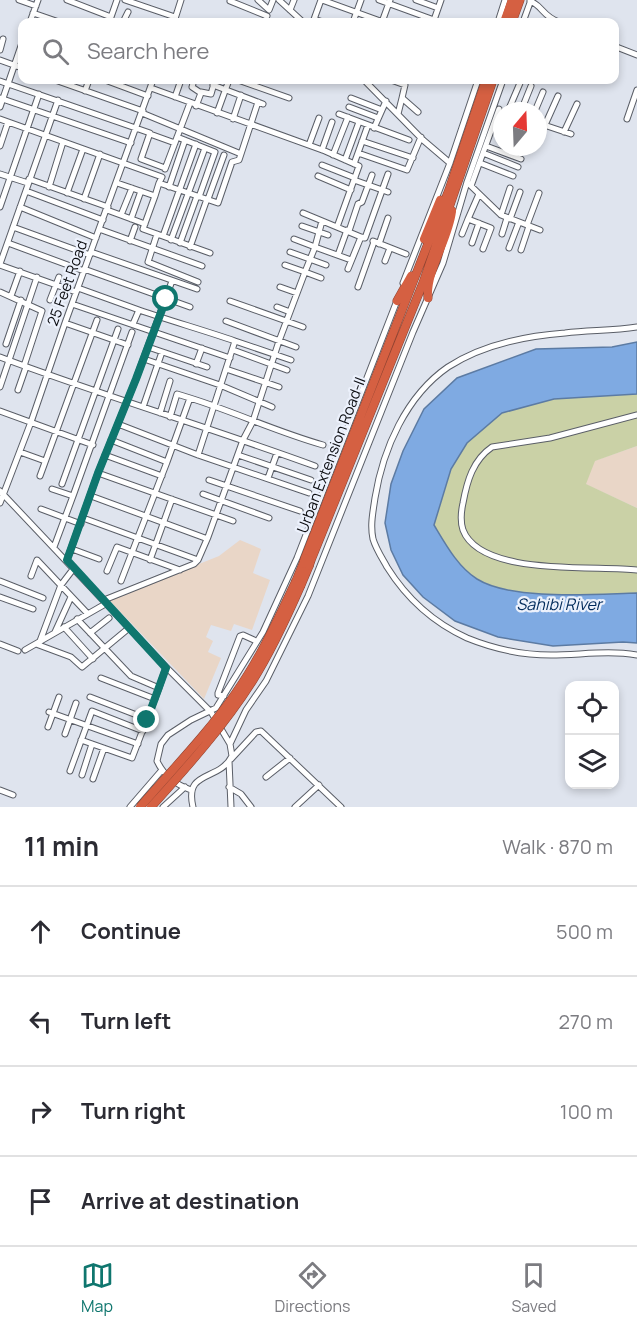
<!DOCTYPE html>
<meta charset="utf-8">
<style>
body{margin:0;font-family:Manrope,sans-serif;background:#f7f7f7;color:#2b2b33}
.controls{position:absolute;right:18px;bottom:18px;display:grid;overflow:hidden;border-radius:12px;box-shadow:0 3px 9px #0003}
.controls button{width:54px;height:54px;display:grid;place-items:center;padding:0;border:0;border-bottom:2px solid #e1e1e2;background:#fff;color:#2b2b33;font:30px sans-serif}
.compass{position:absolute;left:493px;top:102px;width:54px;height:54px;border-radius:50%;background:#fff;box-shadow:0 3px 9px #0003;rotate:19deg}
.stop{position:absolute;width:18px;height:18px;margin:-14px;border:4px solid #0f766e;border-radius:50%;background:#fff}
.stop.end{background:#0f766e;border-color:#fff;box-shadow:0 2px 6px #0008}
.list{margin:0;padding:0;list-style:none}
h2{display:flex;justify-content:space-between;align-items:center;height:78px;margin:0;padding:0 24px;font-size:26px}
h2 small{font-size:20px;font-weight:400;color:#7c7c81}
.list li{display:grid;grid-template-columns:39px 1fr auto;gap:18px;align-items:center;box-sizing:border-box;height:90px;padding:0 24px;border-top:2px solid #e1e1e2}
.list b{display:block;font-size:22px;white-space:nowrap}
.list em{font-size:20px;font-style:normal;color:#7c7c81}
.icon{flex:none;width:33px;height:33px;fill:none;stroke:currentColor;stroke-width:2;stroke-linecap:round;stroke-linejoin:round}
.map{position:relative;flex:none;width:637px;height:807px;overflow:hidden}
.search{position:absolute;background:#fff;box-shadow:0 3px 9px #0003;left:18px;right:18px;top:18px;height:66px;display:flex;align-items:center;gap:15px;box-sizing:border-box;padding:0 21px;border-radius:12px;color:#7c7c81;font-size:22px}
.sheet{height:438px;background:#fff}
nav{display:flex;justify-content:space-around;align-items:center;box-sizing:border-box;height:84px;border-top:2px solid #e1e1e2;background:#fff;font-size:16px;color:#7c7c81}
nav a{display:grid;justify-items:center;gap:3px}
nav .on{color:#0f766e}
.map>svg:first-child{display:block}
</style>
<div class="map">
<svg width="637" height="807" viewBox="0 0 637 807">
<rect width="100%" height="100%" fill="#dfe4ee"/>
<!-- education -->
<path fill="#e9d6c7" d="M637,446V508L585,484L594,461Z
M240,540L261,549L253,573L270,580L252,630L234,624L231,631L211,625L206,637L213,641L208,652L221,658L204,699L109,600L219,556Z"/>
<!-- green -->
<path fill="#cad1a6" d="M637,394V446L595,461L586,484L637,508V593C595,594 513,601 478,579C458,567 446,545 434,525L451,469L467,443L502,413L554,399Z"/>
<!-- water -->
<path fill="#7faae2" stroke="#5c7ba3" stroke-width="1.5" d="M637,342V394L554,399L502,413L467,443L451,469L434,525C446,545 458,567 477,579C512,601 595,594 637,593V643L623,642L553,646L498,637L455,621L423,597L403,575L391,550L385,523L391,484L403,451L424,409L457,378L536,349L612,347Z"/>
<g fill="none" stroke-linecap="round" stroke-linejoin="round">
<!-- minor casing -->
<g stroke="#5a5e67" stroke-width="7">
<path id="minor" d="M19,0L36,6
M67,0L111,17L117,0
M125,0L175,17
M258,0L269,10L273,0
M279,0L303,22
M322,0L383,22
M379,0L434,20L441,0
M416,0L438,8
M230,1L267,16
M530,1C543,6 542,16 559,22
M290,10L294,0
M33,13L59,22
M314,19L323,22
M265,20L273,22
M30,22L38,0
M123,22L128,12
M174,22L181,0
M313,22L321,0
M353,22L361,0
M382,22L390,0
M498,22L505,0
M523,22L531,0
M614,46L637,55
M0,50L3,39
M0,60L22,68
M55,80L143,111
M105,80L148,96
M194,80L192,87L201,93L196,106
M238,80L289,98
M364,80L423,140L450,163
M391,80L405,85L402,98L418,112
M0,81L150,133L141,159L165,168
M213,85L263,104
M151,88L325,151L359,166L337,227
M85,91L89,80
M201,92L211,94L215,80
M175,97L181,80
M0,98L131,143
M351,98L382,110
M0,107L22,43
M349,107L378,118
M508,111L520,83
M521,111L531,86
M535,111L543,92
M217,113L229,80
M339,114L409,140
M398,114L402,98
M0,119L162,177L159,183L218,203L232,162L239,160L241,154L142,113
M233,119L241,95
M627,119L637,90
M538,123L571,134
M545,125L558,96
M374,128L386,101
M564,132L577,104
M150,134L175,143
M177,137L215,152L199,197
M362,141L413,158
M309,145L319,118
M0,146L8,122
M486,146L521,159
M322,150L332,122
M519,151L520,147
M358,153L407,170L421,137
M483,153L518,167
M241,154L258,102
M333,155L348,117
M345,160L359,122
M480,163L513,176
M354,164L368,125
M322,165L355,178
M165,169L190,103
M0,174L28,183
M318,176L351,190
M29,179L108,207
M354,180L388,192
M467,182L471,186L499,109
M117,183L155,196L159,183
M471,186L501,215L540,230
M49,187L63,142
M169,187L185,140
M26,191L103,220
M67,193L83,149
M479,194L468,219L491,228L483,249
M155,196L143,229L157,234
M84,199L100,154
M208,199L224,155
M0,207L39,94
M20,207L96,238
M107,210L145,224
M303,213L361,237L348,269
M121,215L132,188
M501,215L510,188
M131,219L141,191
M510,219L520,192
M322,221L315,247L351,260
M527,225L539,193
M302,226L328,235
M13,227L90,255
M99,229L202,266
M349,231L358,204L362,202L372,175
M462,234L468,219
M502,234L507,218
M163,236L196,144
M361,237L365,238L388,174
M294,239L315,247L305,272L321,278
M171,240L205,148
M130,241L135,227
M373,241L406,254
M8,243L84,271
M180,243L197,196
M472,243L479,223
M379,244L388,218
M190,247L207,199
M509,248L519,222
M521,250L529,226
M91,252L197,289
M290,252L326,265
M338,255L347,230
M385,261L390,248
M0,264L58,100
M0,265L76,292
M84,269L190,307
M198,282L148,262L157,234L210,253
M403,283L450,163L478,80
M280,287L297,293
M358,287L374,242
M78,288L139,310L133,324
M0,292L42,311L24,366
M11,296L20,271
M50,300L59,277
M230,301L303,327
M72,304L230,358
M277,307L290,312
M139,310C171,321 203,330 235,341L198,455
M226,321L296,347
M65,323L128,345
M637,327C613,331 589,330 565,333C525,336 482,345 448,367C406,396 383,449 375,498C373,512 370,525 373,539C376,549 382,558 387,567C407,599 432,622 467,638C494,649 523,655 551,655C580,655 608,650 637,655
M235,341L291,360
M6,344L21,300
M148,347L207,367
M233,350L287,370
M0,357C104,396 211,428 315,466
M144,359L220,385L272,407
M196,364L202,348
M226,369L279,387
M0,387L37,277
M18,390L26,367
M143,407L162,352
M0,411L93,445
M160,413L170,381
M637,415L550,438L492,447C473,460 467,481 463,503C461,512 460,521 463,530C481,577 596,565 637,570
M170,417L177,394L190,398
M118,424L198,455L309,493
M111,440L167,462L121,581
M20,452L45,461
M105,455L162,476
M238,455L311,480
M167,462L190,398C235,412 277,432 323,445
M98,473L233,521
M40,476L97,320
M268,478L277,453
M209,480L300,511
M62,484L118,329
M52,489L73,496L54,547
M0,491L166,667L211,712L230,744L232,756C219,782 184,769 193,807
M203,494L269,518
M73,496L132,332
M91,496L205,538L208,537L243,440L253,421L279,341L305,272L285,265
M0,503L31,422L65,323L153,80
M41,509L81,524
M83,518L198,560
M72,549L99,559
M67,560L98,473L136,379L172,281
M150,560L172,499
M107,571L117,547L180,570
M31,576L37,560L87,613
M0,581L43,598
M0,597L33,609
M104,600L194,564L198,560L208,537
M77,619L131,676L159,688L166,667
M64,627L93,659
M55,632L71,597
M90,633L109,618
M40,641L61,585L74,568
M0,644L18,651
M36,644L71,657L82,667L129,628
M25,650L107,603
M101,678L155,699
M224,696L218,695V693L240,636L243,635L254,640
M90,697L147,719L159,688
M49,712L138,744
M48,727L59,697
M65,734L76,703
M81,740L132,758L147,719
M230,744L246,710L266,681L308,596L413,332L443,263L467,182L503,80
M231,759L256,732L261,731L341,807
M229,761L231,807
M70,771L92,711L143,731
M82,775L92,744
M266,777L290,758
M93,779L104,748
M229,787L241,794L251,807
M0,790L13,795
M191,790C175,784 164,776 157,761L161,744L168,735L191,720L216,708L263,632L297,558L398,298
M130,807L162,770
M163,807L185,787
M295,807L319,785"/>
</g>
<!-- highway casing -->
<g stroke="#8f4331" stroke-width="9">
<path id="highway" d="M504,22L512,0
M512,22L520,0
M424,239L440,200
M428,298C426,270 449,239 452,211
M397,301L411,276
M305,558L449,190L486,80
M311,560L423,283L493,80
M296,581L303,564
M301,585L309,566"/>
</g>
<!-- minor -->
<use href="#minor" stroke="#fff" stroke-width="5"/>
<!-- highway -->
<use href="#highway" stroke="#d56042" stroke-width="8"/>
<!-- highway-bridge casing -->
<g stroke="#8f4331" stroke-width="9" stroke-linecap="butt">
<path id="highway-bridge" d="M303,564L305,558
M309,566L311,560
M140,807C172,770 207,734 235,694C260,659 278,619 296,581
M151,807C187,767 224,726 253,680C272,650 287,617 301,585"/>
</g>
<!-- highway-bridge -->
<use href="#highway-bridge" stroke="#d56042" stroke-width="8"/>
</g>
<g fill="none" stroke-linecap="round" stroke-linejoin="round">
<!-- route -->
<path stroke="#0f766e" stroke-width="8" d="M147,720L166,668L67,560L98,473L136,379L166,299"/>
</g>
<g text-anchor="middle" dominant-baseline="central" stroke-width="4.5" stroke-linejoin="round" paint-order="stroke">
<!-- street labels -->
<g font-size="15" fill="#0c0d11" stroke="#ecf1fc">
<text transform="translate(67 283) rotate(-70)">25 Feet Road</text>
<text transform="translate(331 455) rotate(-69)">Urban Extension Road-II</text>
</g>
<!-- water labels -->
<g font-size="16" font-style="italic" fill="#002a5b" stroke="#ecf1fc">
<text x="559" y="604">Sahibi River</text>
</g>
</g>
</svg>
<div class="controls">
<button><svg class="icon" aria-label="locate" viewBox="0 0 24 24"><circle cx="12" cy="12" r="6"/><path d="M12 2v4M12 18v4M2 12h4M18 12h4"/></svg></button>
<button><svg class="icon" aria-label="layers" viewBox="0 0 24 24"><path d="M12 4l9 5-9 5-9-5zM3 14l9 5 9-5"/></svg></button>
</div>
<svg class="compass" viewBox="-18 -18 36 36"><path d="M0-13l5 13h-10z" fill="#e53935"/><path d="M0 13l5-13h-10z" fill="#7c7c81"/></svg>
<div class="stop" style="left:166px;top:299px"></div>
<div class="stop end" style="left:147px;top:720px"></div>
<div class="search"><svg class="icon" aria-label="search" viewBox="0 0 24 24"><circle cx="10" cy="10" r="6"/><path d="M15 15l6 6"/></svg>Search here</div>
</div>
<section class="sheet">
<h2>11 min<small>Walk · 870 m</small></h2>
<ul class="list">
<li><svg class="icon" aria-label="ahead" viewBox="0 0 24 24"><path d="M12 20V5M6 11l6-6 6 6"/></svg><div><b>Continue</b></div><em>500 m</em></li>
<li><svg class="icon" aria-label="left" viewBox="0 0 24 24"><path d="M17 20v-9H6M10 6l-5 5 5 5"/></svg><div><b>Turn left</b></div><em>270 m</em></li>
<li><svg class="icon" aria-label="right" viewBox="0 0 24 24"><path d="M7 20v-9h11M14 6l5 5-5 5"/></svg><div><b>Turn right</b></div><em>100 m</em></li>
<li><svg class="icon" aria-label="arrive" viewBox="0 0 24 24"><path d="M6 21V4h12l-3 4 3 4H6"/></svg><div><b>Arrive at destination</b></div></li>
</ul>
</section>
<nav>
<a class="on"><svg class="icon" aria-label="map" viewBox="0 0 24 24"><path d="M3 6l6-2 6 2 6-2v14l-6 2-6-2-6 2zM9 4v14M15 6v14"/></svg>Map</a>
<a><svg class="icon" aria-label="directions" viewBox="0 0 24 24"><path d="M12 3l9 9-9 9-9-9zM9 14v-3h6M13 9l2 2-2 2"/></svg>Directions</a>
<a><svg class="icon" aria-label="saved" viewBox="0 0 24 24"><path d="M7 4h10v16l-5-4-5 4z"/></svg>Saved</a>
</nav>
